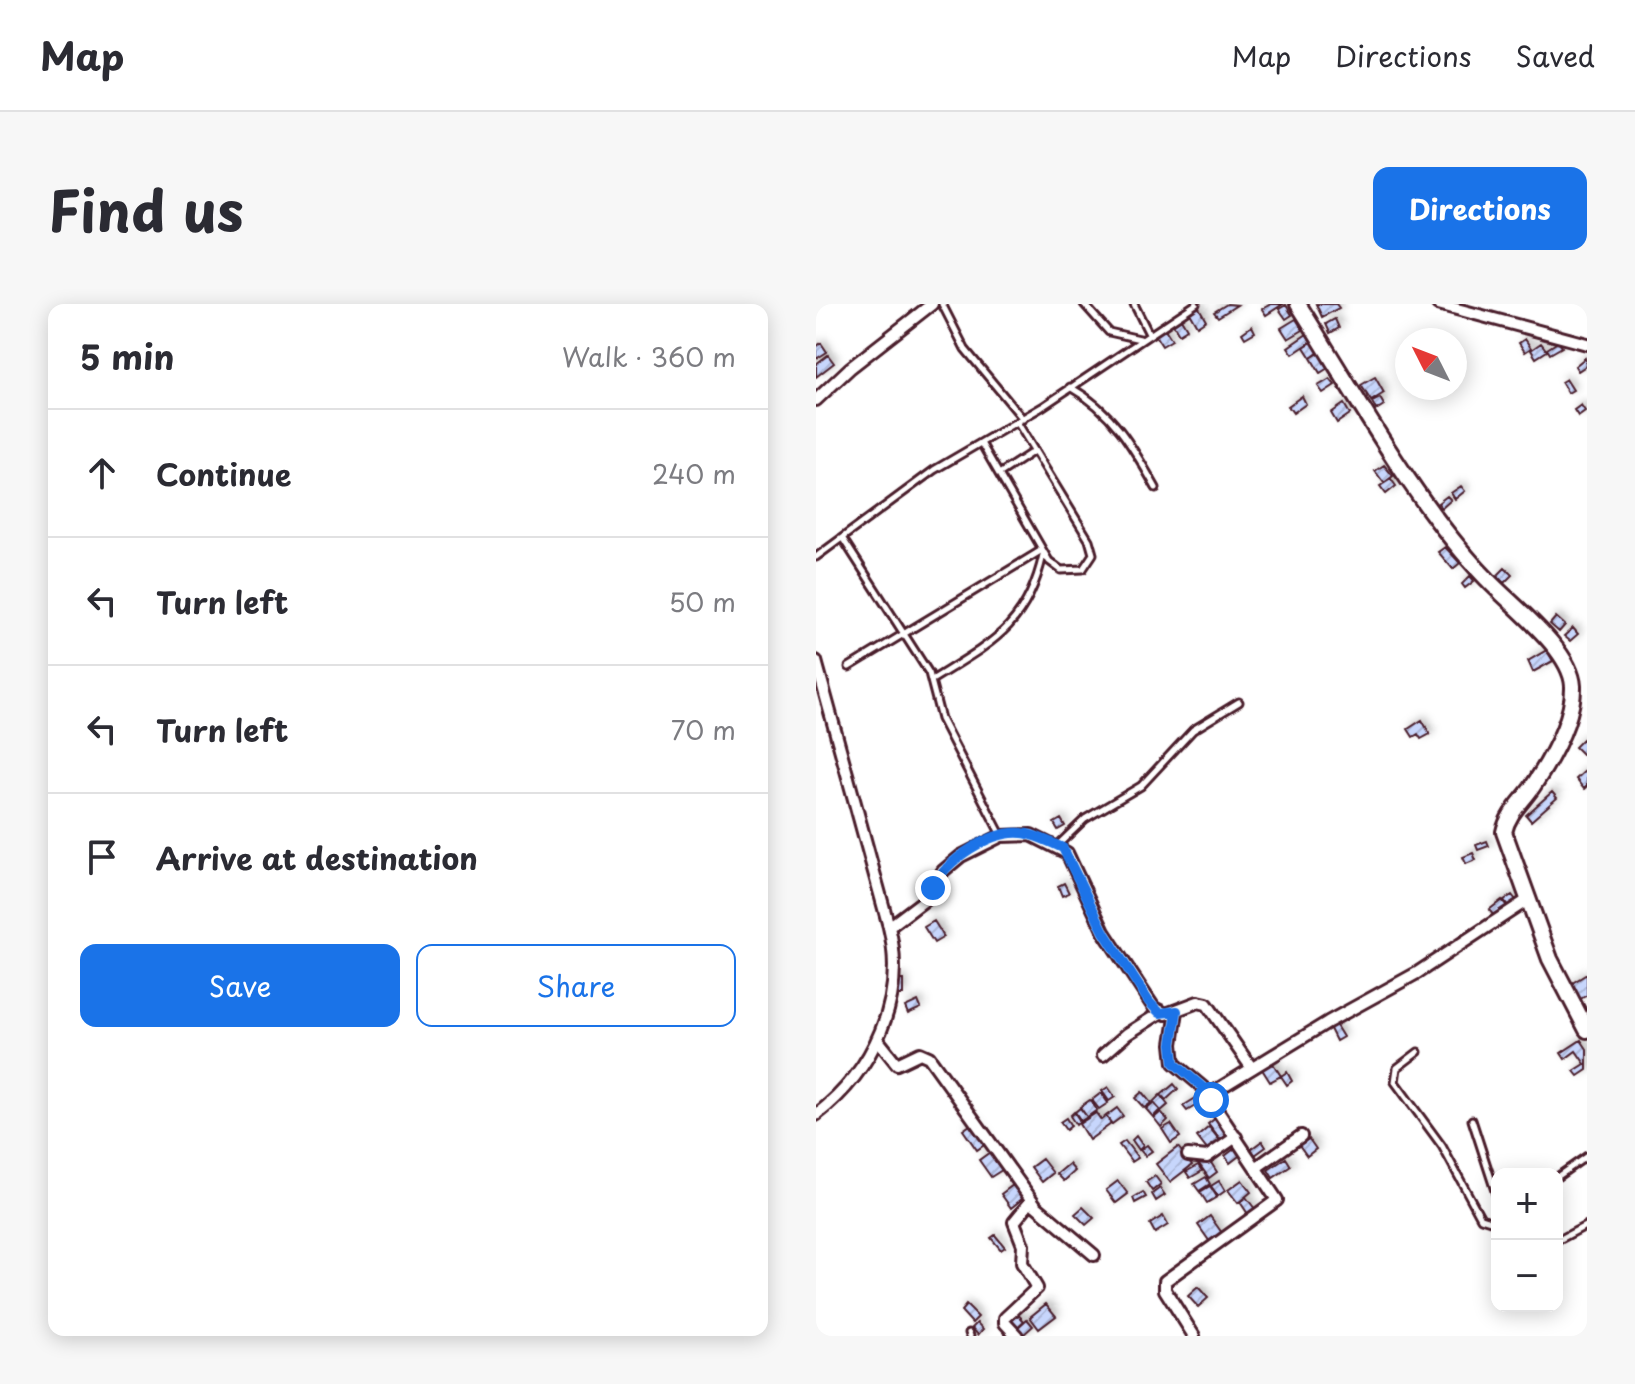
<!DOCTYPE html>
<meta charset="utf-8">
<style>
body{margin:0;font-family:"Playpen Sans",sans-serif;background:#f7f7f7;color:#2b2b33}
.controls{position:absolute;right:24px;bottom:24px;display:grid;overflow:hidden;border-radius:16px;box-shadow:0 4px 20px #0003}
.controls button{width:72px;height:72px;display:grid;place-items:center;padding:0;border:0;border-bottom:2px solid #e1e1e2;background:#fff;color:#2b2b33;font:40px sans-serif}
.compass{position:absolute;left:579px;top:24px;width:72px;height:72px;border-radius:50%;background:#fff;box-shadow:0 4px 20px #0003;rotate:312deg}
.stop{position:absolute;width:24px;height:24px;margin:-18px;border:6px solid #1a73e8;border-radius:50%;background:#fff}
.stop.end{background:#1a73e8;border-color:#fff;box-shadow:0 2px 8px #0008}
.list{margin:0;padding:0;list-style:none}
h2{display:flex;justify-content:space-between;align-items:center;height:104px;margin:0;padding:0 32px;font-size:34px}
h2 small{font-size:26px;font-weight:400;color:#7c7c81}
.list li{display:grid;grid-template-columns:52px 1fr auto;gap:24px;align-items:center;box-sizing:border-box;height:128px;padding:0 32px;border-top:2px solid #e1e1e2}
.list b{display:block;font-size:30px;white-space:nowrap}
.list em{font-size:26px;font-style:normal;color:#7c7c81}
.actions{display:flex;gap:16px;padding:24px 32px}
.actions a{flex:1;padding:18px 0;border:2px solid #1a73e8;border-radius:16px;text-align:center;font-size:28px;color:#1a73e8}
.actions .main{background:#1a73e8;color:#fff}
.icon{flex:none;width:44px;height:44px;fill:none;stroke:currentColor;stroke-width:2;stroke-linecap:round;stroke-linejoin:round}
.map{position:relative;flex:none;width:771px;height:1032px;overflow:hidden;border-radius:16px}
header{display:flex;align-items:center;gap:48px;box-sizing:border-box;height:112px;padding:0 40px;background:#fff;border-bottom:2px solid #e1e1e2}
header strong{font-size:38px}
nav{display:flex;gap:44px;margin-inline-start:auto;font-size:28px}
.intro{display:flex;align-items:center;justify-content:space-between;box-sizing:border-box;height:192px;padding:0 48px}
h1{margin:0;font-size:56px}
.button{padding:20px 36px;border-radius:16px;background:#1a73e8;color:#fff;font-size:28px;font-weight:700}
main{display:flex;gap:48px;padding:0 48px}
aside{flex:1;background:#fff;border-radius:16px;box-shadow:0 4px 20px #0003}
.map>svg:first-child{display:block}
</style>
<header>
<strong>Map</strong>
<nav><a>Map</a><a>Directions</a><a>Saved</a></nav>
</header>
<div class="intro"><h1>Find us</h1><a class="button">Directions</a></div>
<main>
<aside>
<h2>5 min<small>Walk · 360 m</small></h2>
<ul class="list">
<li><svg class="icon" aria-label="ahead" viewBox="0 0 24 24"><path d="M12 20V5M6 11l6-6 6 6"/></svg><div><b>Continue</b></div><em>240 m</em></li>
<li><svg class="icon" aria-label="left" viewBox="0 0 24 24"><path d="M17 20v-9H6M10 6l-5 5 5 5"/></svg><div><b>Turn left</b></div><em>50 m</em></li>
<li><svg class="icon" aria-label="left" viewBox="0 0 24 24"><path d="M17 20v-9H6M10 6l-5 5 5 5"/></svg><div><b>Turn left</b></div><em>70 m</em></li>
<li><svg class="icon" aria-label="arrive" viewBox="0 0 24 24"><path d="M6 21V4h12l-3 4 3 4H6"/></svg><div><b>Arrive at destination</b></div></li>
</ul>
<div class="actions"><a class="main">Save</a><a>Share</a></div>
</aside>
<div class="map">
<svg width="771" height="1032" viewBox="0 0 771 1032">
<defs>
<pattern id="building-hatch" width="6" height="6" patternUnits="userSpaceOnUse" patternTransform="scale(2)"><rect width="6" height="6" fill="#c7d6fc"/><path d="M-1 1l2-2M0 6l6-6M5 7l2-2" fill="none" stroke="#acb7d8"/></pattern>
<filter id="shadow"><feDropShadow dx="3.5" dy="-3.5" stdDeviation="4" flood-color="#0004"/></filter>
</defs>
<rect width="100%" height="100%" fill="#fff"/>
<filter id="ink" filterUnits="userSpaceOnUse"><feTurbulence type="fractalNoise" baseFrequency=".0125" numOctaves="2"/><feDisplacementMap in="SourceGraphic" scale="16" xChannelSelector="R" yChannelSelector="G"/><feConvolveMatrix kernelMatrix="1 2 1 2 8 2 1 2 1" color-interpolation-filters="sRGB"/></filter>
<g filter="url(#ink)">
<!-- building -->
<path fill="url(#building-hatch)" stroke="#4a1f2b" stroke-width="2" filter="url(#shadow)" d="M411,0L421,1L402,13L398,8Z
M455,0H467L450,11L446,5Z
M500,0H520L523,4L506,13Z
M470,1L476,11L470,15L463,5Z
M382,2L390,16L381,22L373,8Z
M365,15L371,25L363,30L357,20Z
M480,15L487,26L472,35L465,24Z
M519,15L523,24L514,29L510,20Z
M436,22L439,28L429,34L426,29Z
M349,25L356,36L346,42L339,31Z
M491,30L495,38L477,50L472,43Z
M709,35L715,44L709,48L703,39Z
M496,38L503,48L495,54L488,43Z
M742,38L746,43L734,50L731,45Z
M5,39L11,48L0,55V43Z
M725,39L731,47L720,54L715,46Z
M503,49L512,64L504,69L495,54Z
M12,51L18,59L0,73V60Z
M769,54L771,61L762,67L759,62Z
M559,73L568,89L555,97L545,81Z
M514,75L519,81L507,89L502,82Z
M750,75L757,86L752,89L745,78Z
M486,92L490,100L477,109L472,102Z
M564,94L568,101L560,106L556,98Z
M528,100L534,110L521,119L515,109Z
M765,101L769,107L762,112L758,106Z
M568,161L577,172L568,179L559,167Z
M575,175L580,182L570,190L564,182Z
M645,182L649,187L639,195L635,189Z
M631,192L635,196L626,204L622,199Z
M629,243L644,259L637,265L622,248Z
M689,264L696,271L688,279L681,272Z
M654,272L658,277L649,284L646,280Z
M740,313L749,321L743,328L734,320Z
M757,324L762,330L754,337L748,332Z
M731,346L737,357L717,368L712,357Z
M606,416L614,430L605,435L602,430L597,433L592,425Z
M767,435L771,440V455L759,443Z
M771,465V482L768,485L760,475Z
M736,488L741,494L715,517L710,511Z
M245,515L249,522L242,526L238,519Z
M671,537L673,542L662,546L660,541Z
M657,549L660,556L650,560L647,553Z
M248,579L253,589L246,592L242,582Z
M696,591L700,596L692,602L688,596Z
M686,596L691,602L678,612L673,606Z
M118,617L128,633L118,639L108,623Z
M771,670V691L763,696L753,681Z
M79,676H87V691H79Z
M102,697L105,704L92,710L89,703Z
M519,720L527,733L520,737L513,723Z
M765,736L771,745V766L762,772L758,767L769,760L760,747L749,755L745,749Z
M454,755L465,772L454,778L444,762Z
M471,768L476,777L471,781L465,772Z
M358,780L362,785L350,796L345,791Z
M292,783L299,793L293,797L286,787Z
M326,788L335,799L328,804L319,794Z
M285,789L292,799L283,805L276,796Z
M344,791L352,801L345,807L337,798Z
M383,792L387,797L371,807L367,802Z
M274,796L281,806L271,813L264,803Z
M337,799L344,806L337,813L330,805Z
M264,804L271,813L265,817L259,808Z
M301,804L307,812L296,820L290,812Z
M258,808L264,817L260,821L254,812Z
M345,808L352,816L345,823L338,814Z
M280,809L285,816L290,812L295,820L273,836L263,820Z
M401,813L414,829L405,837L392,820Z
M250,814L255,822L250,826L244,818Z
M157,819L171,839L161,846L147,826Z
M355,820L364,833L355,839L346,825Z
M393,823L404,837L392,847L381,833Z
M320,832L327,842L323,846L316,836Z
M493,835L500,845L491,852L483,841Z
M309,837L322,854L316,858L303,841Z
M446,837L450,843L439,851L435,845Z
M331,841L336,847L329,852L324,846Z
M422,842L427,849L414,859L409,852Z
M362,843L376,861L354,878L340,860Z
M177,846L189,864L175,873L163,856Z
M392,854L401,868L393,874L383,860Z
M470,854L475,862L457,874L452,866Z
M226,855L237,869L226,878L215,863Z
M253,860L259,867L248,877L241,870Z
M382,861L386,867L374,874L370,868Z
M339,872L345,880L336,887L330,878Z
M390,873L394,880L383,887L378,880Z
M426,876L435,888L422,899L412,886Z
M302,877L312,890L300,899L290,886Z
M403,877L409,887L402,892L395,882Z
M197,881L207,894L195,904L185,890Z
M394,882L401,893L391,899L384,888Z
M344,884L349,891L340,897L336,890Z
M327,888L330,893L319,899L317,894Z
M430,893L439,905L432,910L424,898Z
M267,903L278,914L270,921L259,910Z
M347,912L352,921L339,929L334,920Z
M394,912L406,929L394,938L382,921Z
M179,931L189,943L185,946L175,934Z
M382,983L392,994L382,1003L372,992Z
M230,1000L240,1012L223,1025L214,1013Z
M150,1001L162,1013L156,1019L145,1007Z
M199,1007L208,1017L200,1024L191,1014Z
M211,1015L217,1022L206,1032L199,1026Z
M161,1019L167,1025L162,1031L156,1024Z"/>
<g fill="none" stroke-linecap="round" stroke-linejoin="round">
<!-- lane casing -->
<g stroke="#4a1f2b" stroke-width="11">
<path id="lane" d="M126,0L149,45L207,115
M268,0L293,28L324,35
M318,0L333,30
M254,83C297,107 317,143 340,184
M165,139L233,257L245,266L267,265L277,250L273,236L201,118
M183,170L218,147
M27,235L113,369L125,415L185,531
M0,253L118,166L226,103L380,0
M33,363L226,246
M116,376C175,339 211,323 227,251
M242,541L269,515L325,482L377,426L423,398
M602,748L581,764L579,778L626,842L665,914L681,919
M656,816L681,893
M741,873L771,852
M741,937L771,921
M153,1029L154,1032"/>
</g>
<!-- street casing -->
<g stroke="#4a1f2b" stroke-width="16">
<path id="street" d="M622,0L771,40
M0,96L34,64L116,0
M0,357L73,623C91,695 57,767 0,811
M73,623L110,595L127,567L145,552L185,532L215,531L251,549L288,628L338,704L350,710L382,698L391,700L435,763
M361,707L356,740L358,759L396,791
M62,736L81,760L104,749L113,753L220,902L278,951
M287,751L311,730L344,709
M372,851L391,853L420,833
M441,863L485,832
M201,1032L189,1019V1014L221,984L206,959L207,941L198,918L215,897
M378,1032L349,986V977L461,896L397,800L399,787L512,718L601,669L713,595"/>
</g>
<!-- secondary casing -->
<g stroke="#4a1f2b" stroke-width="20">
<path id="secondary" d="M482,0C538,88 599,201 671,275C695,301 755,345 757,382C758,415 735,455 717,482C707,497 692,509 688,528L734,655L771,726"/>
</g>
<!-- lane -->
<use href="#lane" stroke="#fff" stroke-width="5"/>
<!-- street -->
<use href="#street" stroke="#fff" stroke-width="10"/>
<!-- secondary -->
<use href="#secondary" stroke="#fff" stroke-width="14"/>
</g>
</g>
<g fill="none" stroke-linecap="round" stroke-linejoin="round" filter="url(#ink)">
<!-- route -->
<path stroke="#1a73e8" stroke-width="10" d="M117,584C130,556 174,526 206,529C218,530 236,539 247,544L288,628L333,698L344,709L361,707L356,740L358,759L396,791L395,796"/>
</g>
</svg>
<div class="controls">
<button>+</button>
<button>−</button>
</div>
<svg class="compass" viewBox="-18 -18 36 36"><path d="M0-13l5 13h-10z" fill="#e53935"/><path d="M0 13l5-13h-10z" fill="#7c7c81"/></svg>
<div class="stop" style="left:395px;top:796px"></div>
<div class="stop end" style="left:117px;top:584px"></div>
</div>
</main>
